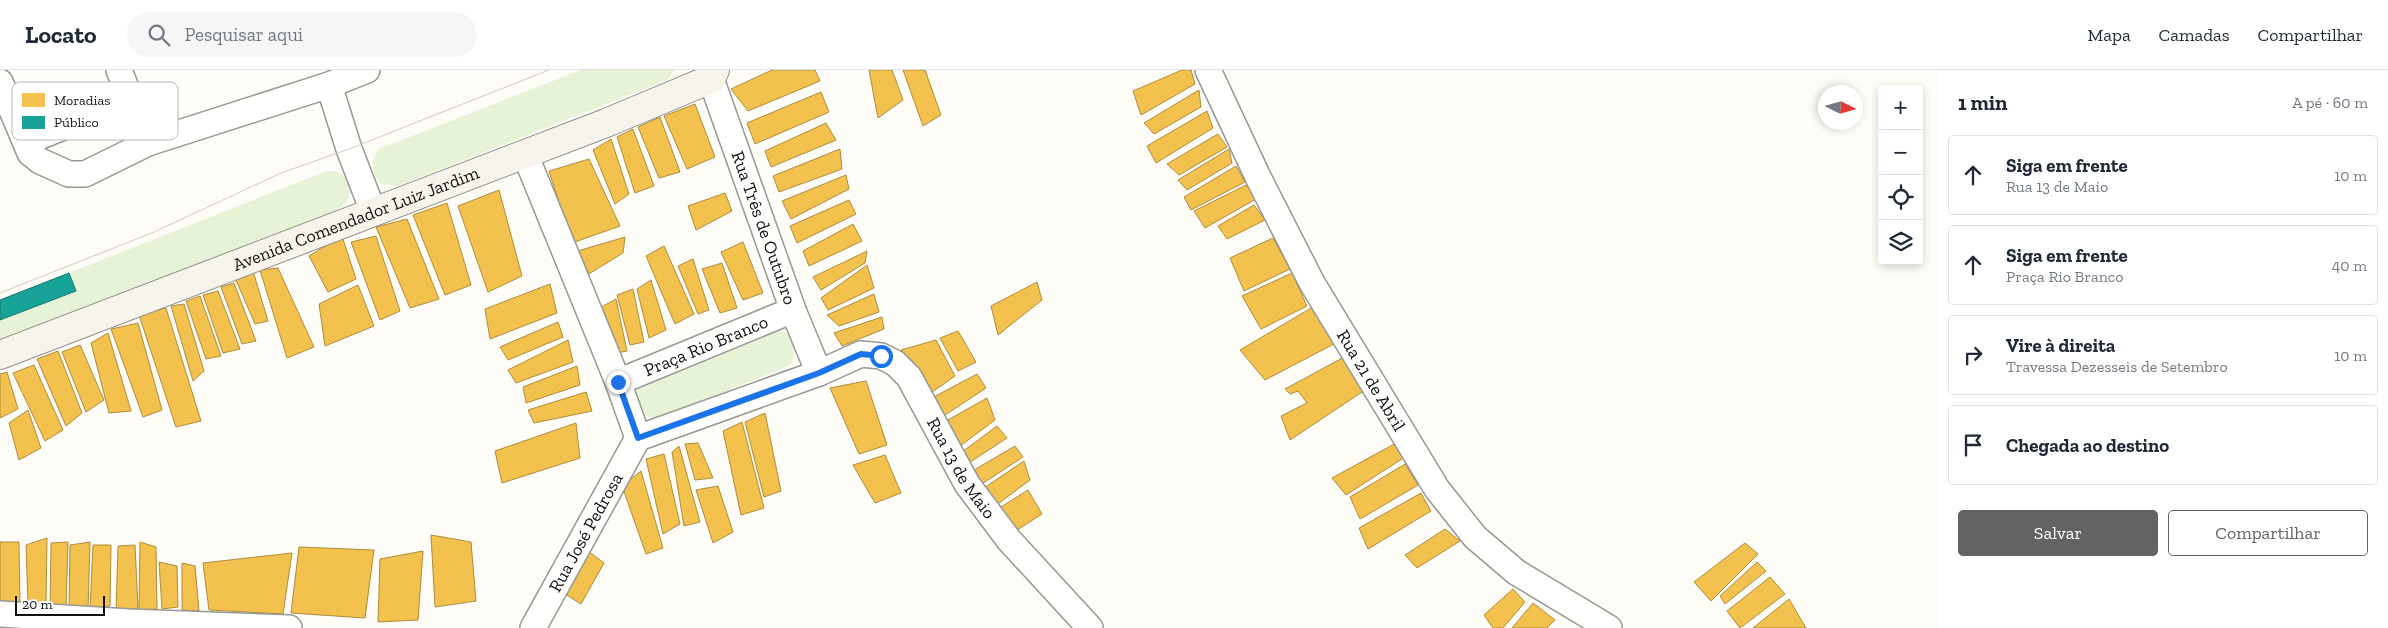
<!DOCTYPE html>
<html lang="pt">
<meta charset="utf-8">
<style>
body{margin:0;font-family:"Zilla Slab",serif;background:#f6f6f7;color:#1f2937}
.controls{position:absolute;right:15px;top:15px;display:grid;overflow:hidden;border-radius:5px;box-shadow:0 2px 8px #0003}
.controls button{width:45px;height:45px;display:grid;place-items:center;padding:0;border:0;border-bottom:1px solid #e0e1e3;background:#fff;color:#1f2937;font:25px sans-serif}
.compass{position:absolute;left:1818px;top:15px;width:45px;height:45px;border-radius:50%;background:#fff;box-shadow:0 2px 8px #0003;rotate:95deg}
.scale{position:absolute;left:15px;bottom:12px;width:90px;box-sizing:border-box;padding-left:5px;border:2px solid #111;border-top:0;font-size:14px;line-height:18px;white-space:nowrap;color:#111;-webkit-text-stroke:4px #fff;paint-order:stroke}
.stop{position:absolute;width:15px;height:15px;margin:-11px;border:4px solid #1a73e8;border-radius:50%;background:#fff}
.stop.end{background:#1a73e8;border-color:#fff;box-shadow:0 1px 5px #0008}
.list{margin:0;padding:0;list-style:none}
h2{display:flex;justify-content:space-between;align-items:center;height:65px;margin:0;padding:0 20px;font-size:21px}
h2 small{font-size:16px;font-weight:400;color:#747a83}
.list li{display:grid;grid-template-columns:32px 1fr auto;gap:15px;align-items:center;box-sizing:border-box;height:80px;margin:0 10px 10px;padding:0 10px;border:1px solid #e0e1e3;border-radius:5px}
.list b{display:block;font-size:19px;white-space:nowrap}
.list p{margin:0;font-size:16px;white-space:nowrap;color:#747a83}
.list em{font-size:16px;font-style:normal;color:#747a83}
.actions{display:flex;gap:10px;padding:15px 20px}
.actions a{flex:1;padding:11px 0;border:1px solid #646362;border-radius:5px;text-align:center;font-size:18px;color:#646362}
.actions .main{background:#646362;color:#fff}
.icon{flex:none;width:28px;height:28px;fill:none;stroke:currentColor;stroke-width:2;stroke-linecap:round;stroke-linejoin:round}
.map{position:relative;flex:none;width:1938px;height:558px;overflow:hidden}
header{display:flex;align-items:center;gap:30px;box-sizing:border-box;height:70px;padding:0 25px;background:#fff;border-bottom:1px solid #e0e1e3}
header strong{font-size:24px}
nav{display:flex;gap:28px;margin-inline-start:auto;font-size:18px}
.search{width:350px;height:45px;background:#f6f6f7;display:flex;align-items:center;gap:12px;box-sizing:border-box;padding:0 18px;border-radius:28px;color:#747a83;font-size:19px}
main{display:flex}
aside{flex:1;background:#fff}
.map>svg:first-child{display:block}
</style>
<header>
<strong>Locato</strong>
<div class="search"><svg class="icon" aria-label="search" viewBox="0 0 24 24"><circle cx="10" cy="10" r="6"/><path d="M15 15l6 6"/></svg>Pesquisar aqui</div>
<nav><a>Mapa</a><a>Camadas</a><a>Compartilhar</a></nav>
</header>
<main>
<div class="map">
<svg width="1938" height="558" viewBox="0 0 1938 558">
<rect width="100%" height="100%" fill="#fdfcf7"/>
<!-- green -->
<path fill="#e7f3d7" d="M581,0H675L668,9L662,12L398,116L381,114L374,105L372,91L379,79Z
M336,101L345,107L351,119L347,132L336,141L0,272V250L75,222L69,203L324,102Z
M775,260L787,263L796,278L793,291L788,296L664,346L651,348C638,342 632,330 638,317Z"/>
<!-- homes -->
<path fill="#f2c14e" stroke="#ae8c3c" d="M772,0H815L820,11L748,41L731,19Z
M869,0H892L903,30L878,48Z
M903,0H925L941,45L923,56Z
M1182,0H1191L1195,14L1141,45L1133,21Z
M1199,20L1201,37L1154,64L1144,53Z
M821,22L829,42L755,74L747,53Z
M695,34L715,87L687,99L664,46Z
M1207,41L1213,58L1156,93L1147,76Z
M660,47L680,102L659,108L638,57Z
M826,53L836,70L771,97L765,81Z
M633,59L654,116L635,123L617,67Z
M1218,64L1227,77L1179,105L1167,94Z
M611,69L629,124L615,134L593,80Z
M840,79L842,99L779,122L773,106Z
M1229,79L1232,93L1187,120L1178,110Z
M589,89L620,156L572,173L549,101Z
M1236,96L1245,112L1191,140L1184,127Z
M846,105L849,119L791,149L782,131Z
M1246,115L1256,129L1205,158L1194,141Z
M499,120L522,206L488,222L458,136Z
M725,123L732,141L696,160L688,136Z
M849,130L856,144L797,173L790,156Z
M447,133L471,215L445,225L413,145Z
M1254,135L1265,150L1227,169L1218,156Z
M407,149L439,229L410,238L376,157Z
M853,154L862,171L809,196L803,181Z
M342,166L356,209L328,222L309,186Z
M376,166L400,241L380,250L351,172Z
M625,167L623,183L587,205L571,183Z
M1273,168L1290,199L1244,221L1230,188Z
M743,172L763,223L743,230L721,182Z
M664,176L694,244L675,254L646,186Z
M867,181L865,193L821,220L813,207Z
M693,189L709,240L698,244L678,196Z
M722,193L737,238L720,243L702,199Z
M867,195L874,218L828,240L821,228Z
M278,198L314,277L287,288L260,200Z
M253,201L268,251L255,254L236,210Z
M1292,203L1307,236L1261,259L1242,226Z
M651,210L666,260L649,268L637,219Z
M1037,212L1042,230L998,265L991,236Z
M234,213L256,271L242,274L221,217Z
M550,214L557,243L490,269L485,239Z
M358,215L374,256L325,276L319,234Z
M633,219L644,272L630,275L617,225Z
M218,221L240,279L223,283L203,225Z
M874,224L879,242L839,256L827,245Z
M200,226L221,286L206,289L186,231Z
M616,229L627,281L612,284L596,240Z
M184,234L204,301L193,311L171,236Z
M1318,234L1334,274L1265,310L1240,280Z
M166,238L201,351L176,357L139,245Z
M882,247L884,259L842,276L834,263Z
M558,252L563,267L508,290L500,277Z
M138,253L162,340L143,347L111,259Z
M958,261L976,292L958,301L940,268Z
M108,263L131,341L109,343L91,273Z
M568,270L573,292L516,313L508,300Z
M936,270L955,306L925,327L901,280Z
M80,275L104,330L86,342L62,282Z
M58,281L82,343L66,356L37,289Z
M1346,286L1365,320L1290,370L1281,346L1307,333L1298,321L1290,324L1285,319Z
M34,295L63,360L45,371L13,303Z
M577,296L580,315L526,333L523,317Z
M7,302L18,339L0,348V304Z
M977,304L986,318L939,349L928,330Z
M866,311L887,375L859,384L830,318Z
M586,322L592,341L534,353L528,340Z
M987,328L995,350L956,379L939,355Z
M28,340L41,378L19,390L9,353Z
M765,343L781,421L764,427L745,352Z
M742,352L764,438L741,445L723,361Z
M576,353L580,388L502,413L495,381Z
M997,356L1007,368L964,396L958,385Z
M698,373L713,408L695,410L685,374Z
M1396,373L1405,387L1346,425L1332,408Z
M679,376L700,452L684,456L672,382Z
M1015,376L1023,387L977,417L969,403Z
M664,384L680,454L663,464L646,389Z
M885,385L901,423L875,433L853,395Z
M1024,391L1030,410L991,439L978,422Z
M1405,394L1418,415L1360,449L1350,427Z
M641,401L663,478L646,484L622,416Z
M718,416L733,462L713,473L696,420Z
M1028,420L1042,444L1011,464L993,442Z
M1421,423L1431,441L1368,479L1359,458Z
M1445,459L1460,471L1417,498L1405,485Z
M431,465L471,472L476,531L435,537Z
M47,468L46,535L28,534L26,475Z
M0,472H19L20,537L0,536Z
M68,472L66,536L50,540L51,473Z
M90,472L88,540L69,538L70,475Z
M140,472L156,477L157,539L139,540Z
M1745,473L1758,484L1711,531L1694,512Z
M93,475H111L110,536L90,538Z
M135,475L138,538L116,542L118,476Z
M299,477L374,480L365,548L291,543Z
M584,478L604,493L581,534L562,522Z
M423,481L418,550L378,552L380,489Z
M292,483L283,544L209,540L203,493Z
M159,492L177,496L178,537L162,539Z
M1757,492L1766,501L1725,534L1720,526Z
M182,493L195,496L199,541L182,540Z
M1770,507L1785,524L1740,558L1727,541Z
M1513,519L1525,532L1503,558H1493L1484,545Z
M1789,529L1806,558H1753Z
M1533,533L1555,550L1547,558H1512Z"/>
<!-- public -->
<path fill="#17a398" stroke="#157770" d="M69,203L76,221L0,250V230Z"/>
<g fill="none" stroke-linecap="round" stroke-linejoin="round">
<!-- minor casing -->
<g stroke="#979795" stroke-width="28">
<g id="minor">
<path d="M119,0L148,73"/>
<path id="s1" d="M1208,0L1258,107L1312,213L1437,419L1475,467L1516,502L1609,558"/>
<path id="s2" d="M711,9L793,240L819,303"/>
<path d="M0,12L30,83L40,91L69,104H85L148,73L329,15L367,0"/>
<path d="M329,15L349,79L373,141"/>
<path d="M26,72L131,30"/>
<path d="M525,84L618,312L638,368"/>
<path id="s3" d="M618,312L793,240"/>
<path id="s4" d="M638,368L819,303L861,284L881,286L895,293L909,307L967,414L1009,470L1090,558"/>
<path d="M0,544L129,552L289,558"/>
<path id="s5" d="M533,558L638,368"/>
</g>
</g>
<!-- secondary casing -->
<g stroke="#8e8d8b" stroke-width="30">
<g id="secondary">
<path id="s6" d="M0,285L606,53L711,9L715,0"/>
</g>
</g>
<!-- minor -->
<use href="#minor" stroke="#fffffe" stroke-width="25"/>
<!-- secondary -->
<use href="#secondary" stroke="#f6f4eb" stroke-width="28"/>
<!-- tram -->
<path stroke="#d9c6c7" stroke-width="1" d="M0,223L154,162L281,103L349,79L549,0"/>
</g>
<g fill="none" stroke-linecap="round" stroke-linejoin="round">
<!-- route -->
<path stroke="#1a73e8" stroke-width="6" d="M618,312L638,368L819,303L861,284L881,286"/>
</g>
<g text-anchor="middle" dominant-baseline="central" stroke-width="5" stroke-linejoin="round" paint-order="stroke">
<!-- street labels -->
<g font-size="18" fill="#111" stroke="#fff">
<text stroke="none"><textPath href="#s6" startOffset="381">Avenida Comendador Luiz Jardim</textPath></text>
<text stroke="none"><textPath href="#s2" startOffset="158">Rua Três de Outubro</textPath></text>
<text stroke="none"><textPath href="#s3" startOffset="95">Praça Rio Branco</textPath></text>
<text stroke="none"><textPath href="#s1" startOffset="351">Rua 21 de Abril</textPath></text>
<text stroke="none"><textPath href="#s4" startOffset="399">Rua 13 de Maio</textPath></text>
<text stroke="none"><textPath href="#s5" startOffset="109">Rua José Pedrosa</textPath></text>
</g>
</g>
<!-- legend -->
<rect x="12" y="12" width="166" height="58" rx="8" fill="#fff" stroke="#b8b8b8" stroke-width="1"/>
<rect x="22" y="23" width="23" height="14" fill="#f2c14e"/>
<rect x="22" y="46" width="23" height="13" fill="#17a398"/>
<g font-size="14" fill="#111">
<text x="54" y="35">Moradias</text>
<text x="54" y="57">Público</text>
</g>
</svg>
<div class="controls">
<button>+</button>
<button>−</button>
<button><svg class="icon" aria-label="locate" viewBox="0 0 24 24"><circle cx="12" cy="12" r="6"/><path d="M12 2v4M12 18v4M2 12h4M18 12h4"/></svg></button>
<button><svg class="icon" aria-label="layers" viewBox="0 0 24 24"><path d="M12 4l9 5-9 5-9-5zM3 14l9 5 9-5"/></svg></button>
</div>
<svg class="compass" viewBox="-18 -18 36 36"><path d="M0-13l5 13h-10z" fill="#e53935"/><path d="M0 13l5-13h-10z" fill="#747a83"/></svg>
<div class="scale">20 m</div>
<div class="stop" style="left:881px;top:286px"></div>
<div class="stop end" style="left:618px;top:312px"></div>
</div>
<aside>
<h2>1 min<small>A pé · 60 m</small></h2>
<ul class="list">
<li><svg class="icon" aria-label="ahead" viewBox="0 0 24 24"><path d="M12 20V5M6 11l6-6 6 6"/></svg><div><b>Siga em frente</b><p>Rua 13 de Maio</p></div><em>10 m</em></li>
<li><svg class="icon" aria-label="ahead" viewBox="0 0 24 24"><path d="M12 20V5M6 11l6-6 6 6"/></svg><div><b>Siga em frente</b><p>Praça Rio Branco</p></div><em>40 m</em></li>
<li><svg class="icon" aria-label="right" viewBox="0 0 24 24"><path d="M7 20v-9h11M14 6l5 5-5 5"/></svg><div><b>Vire à direita</b><p>Travessa Dezesseis de Setembro</p></div><em>10 m</em></li>
<li><svg class="icon" aria-label="arrive" viewBox="0 0 24 24"><path d="M6 21V4h12l-3 4 3 4H6"/></svg><div><b>Chegada ao destino</b></div></li>
</ul>
<div class="actions"><a class="main">Salvar</a><a>Compartilhar</a></div>
</aside>
</main>
